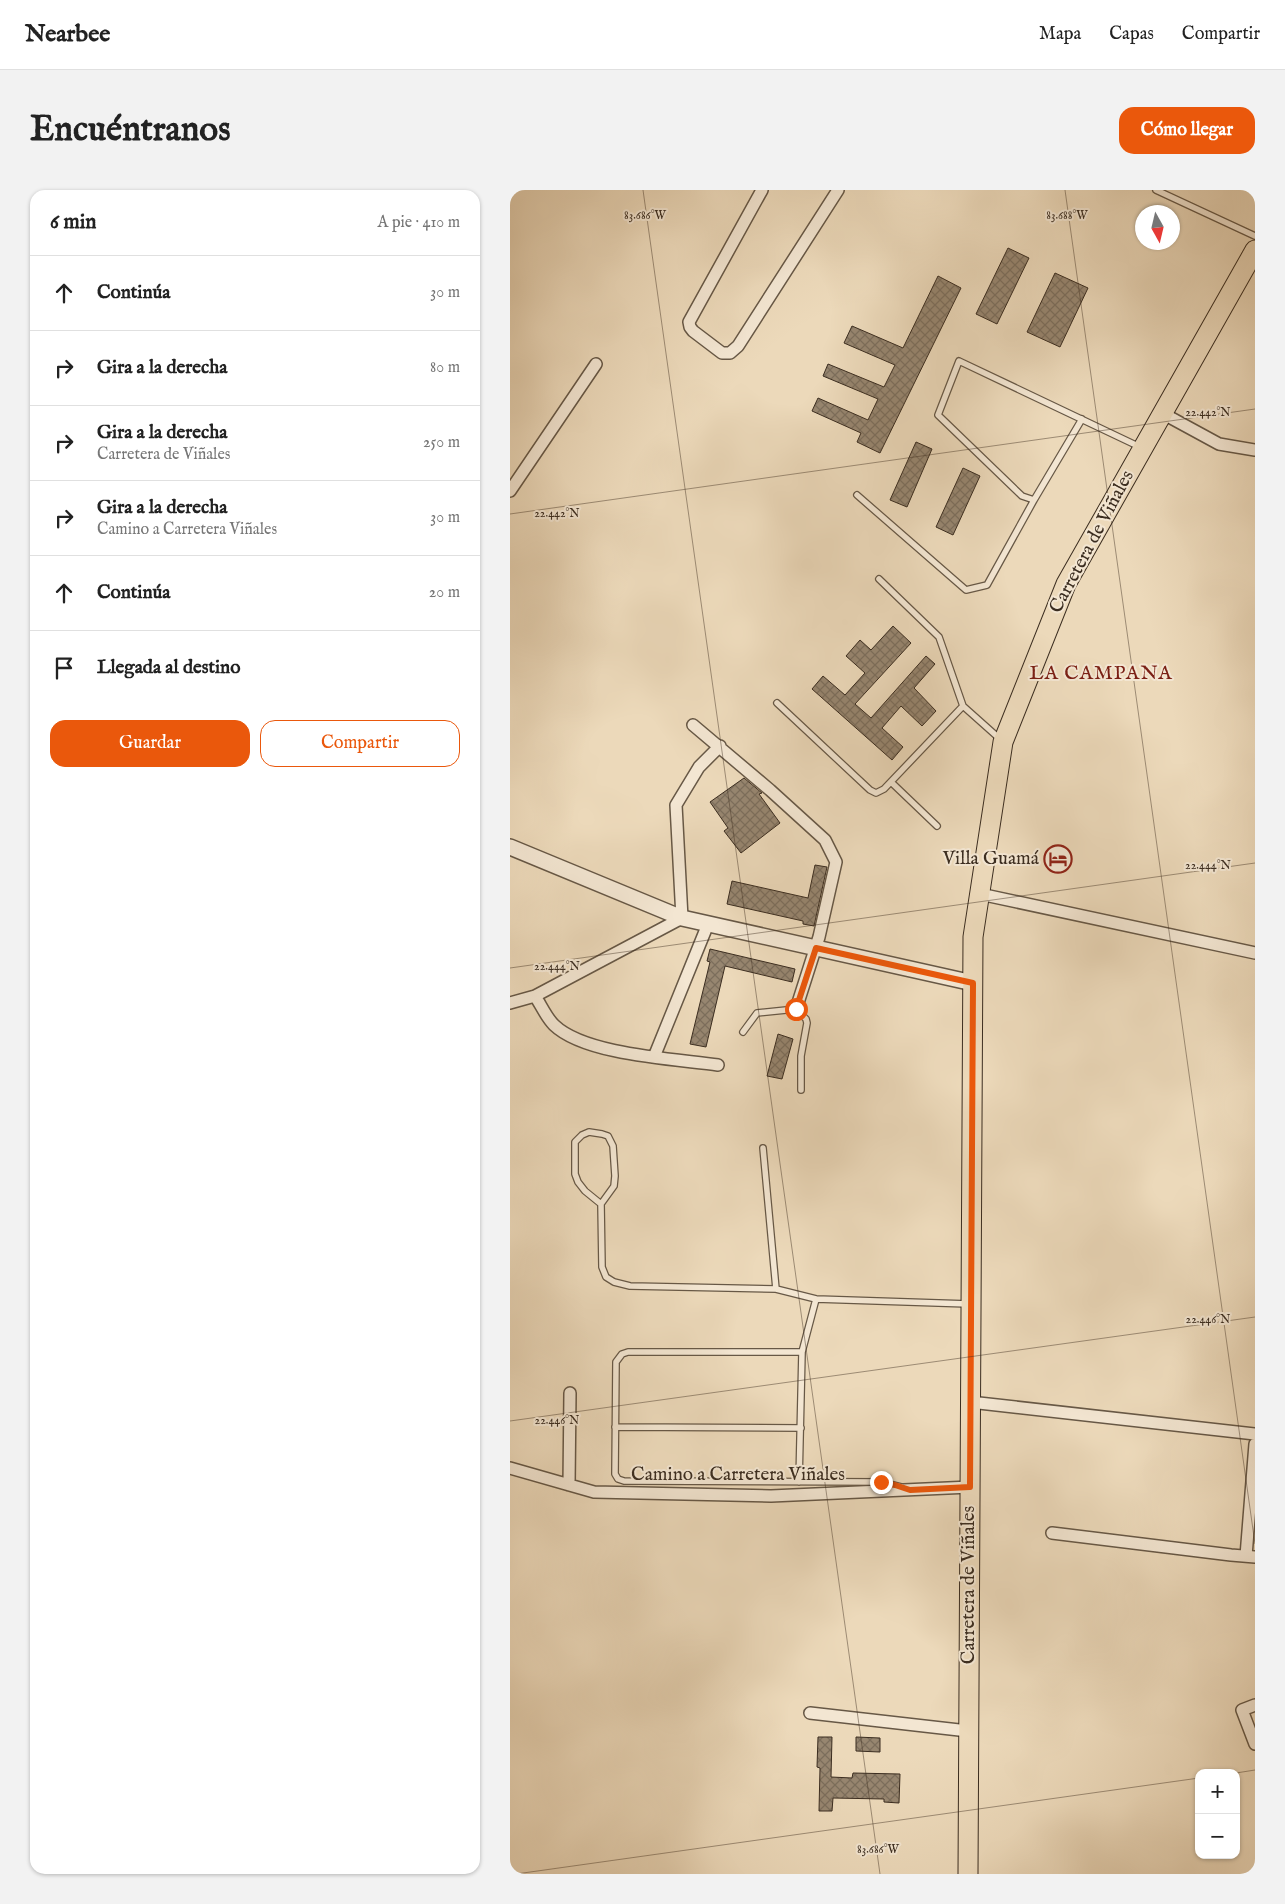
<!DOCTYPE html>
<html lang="es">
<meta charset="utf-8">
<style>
body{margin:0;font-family:"IM FELL English",serif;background:#f2f2f2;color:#222}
.controls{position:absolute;right:15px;bottom:15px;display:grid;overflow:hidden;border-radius:10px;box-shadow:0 1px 4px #0004}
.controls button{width:45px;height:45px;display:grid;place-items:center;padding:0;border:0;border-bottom:1px solid #e0e0e0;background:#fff;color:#222;font:25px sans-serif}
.compass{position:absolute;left:625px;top:15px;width:45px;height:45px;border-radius:50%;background:#fff;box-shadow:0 1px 4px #0004;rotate:172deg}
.stop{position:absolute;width:15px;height:15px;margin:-11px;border:4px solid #ea580c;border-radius:50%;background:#fff}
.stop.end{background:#ea580c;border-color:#fff;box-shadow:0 1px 5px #0008}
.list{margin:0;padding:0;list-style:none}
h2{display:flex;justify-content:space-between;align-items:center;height:65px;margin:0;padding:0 20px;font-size:21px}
h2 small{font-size:16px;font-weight:400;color:#767676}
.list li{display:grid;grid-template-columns:32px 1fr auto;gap:15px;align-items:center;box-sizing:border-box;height:75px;padding:0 20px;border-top:1px solid #e0e0e0}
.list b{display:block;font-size:19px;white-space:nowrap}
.list p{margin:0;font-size:16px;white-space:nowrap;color:#767676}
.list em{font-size:16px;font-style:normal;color:#767676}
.actions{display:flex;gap:10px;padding:15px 20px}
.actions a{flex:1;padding:11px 0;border:1px solid #ea580c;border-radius:15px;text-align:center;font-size:18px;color:#ea580c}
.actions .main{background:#ea580c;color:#fff}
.icon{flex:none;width:28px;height:28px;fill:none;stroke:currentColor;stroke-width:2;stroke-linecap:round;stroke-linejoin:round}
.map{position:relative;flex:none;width:745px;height:1684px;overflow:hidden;border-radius:15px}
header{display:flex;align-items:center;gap:30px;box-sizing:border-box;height:70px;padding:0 25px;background:#fff;border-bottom:1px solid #e0e0e0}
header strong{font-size:24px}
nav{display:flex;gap:28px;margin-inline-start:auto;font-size:18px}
.intro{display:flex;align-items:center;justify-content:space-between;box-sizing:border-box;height:120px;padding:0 30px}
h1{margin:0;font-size:35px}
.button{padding:12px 22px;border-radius:15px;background:#ea580c;color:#fff;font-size:18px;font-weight:700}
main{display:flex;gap:30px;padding:0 30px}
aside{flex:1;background:#fff;border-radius:15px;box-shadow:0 1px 4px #0004}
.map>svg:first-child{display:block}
</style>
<header>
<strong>Nearbee</strong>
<nav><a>Mapa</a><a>Capas</a><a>Compartir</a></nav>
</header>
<div class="intro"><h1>Encuéntranos</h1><a class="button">Cómo llegar</a></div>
<main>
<aside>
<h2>6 min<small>A pie · 410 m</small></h2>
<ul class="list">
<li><svg class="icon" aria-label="ahead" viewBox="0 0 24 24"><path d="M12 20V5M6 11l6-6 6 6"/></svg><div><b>Continúa</b></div><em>30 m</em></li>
<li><svg class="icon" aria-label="right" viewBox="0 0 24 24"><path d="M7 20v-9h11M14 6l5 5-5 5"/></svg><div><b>Gira a la derecha</b></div><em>80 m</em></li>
<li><svg class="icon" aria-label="right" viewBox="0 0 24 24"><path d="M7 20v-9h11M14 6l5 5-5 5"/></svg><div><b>Gira a la derecha</b><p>Carretera de Viñales</p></div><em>250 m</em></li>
<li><svg class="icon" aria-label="right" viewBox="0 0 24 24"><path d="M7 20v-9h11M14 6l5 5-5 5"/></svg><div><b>Gira a la derecha</b><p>Camino a Carretera Viñales</p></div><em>30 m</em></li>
<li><svg class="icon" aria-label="ahead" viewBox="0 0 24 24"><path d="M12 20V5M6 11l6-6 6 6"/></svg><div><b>Continúa</b></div><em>20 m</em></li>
<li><svg class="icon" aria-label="arrive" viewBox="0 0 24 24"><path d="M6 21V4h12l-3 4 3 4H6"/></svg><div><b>Llegada al destino</b></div></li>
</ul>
<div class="actions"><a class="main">Guardar</a><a>Compartir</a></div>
</aside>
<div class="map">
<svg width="745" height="1684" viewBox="0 0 745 1684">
<defs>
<pattern id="building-cross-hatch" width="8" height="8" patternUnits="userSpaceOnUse" patternTransform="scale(1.25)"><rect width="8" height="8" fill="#978670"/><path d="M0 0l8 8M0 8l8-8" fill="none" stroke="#7c6e5c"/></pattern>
</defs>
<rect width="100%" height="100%" fill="#ecd9ba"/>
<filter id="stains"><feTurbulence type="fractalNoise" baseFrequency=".004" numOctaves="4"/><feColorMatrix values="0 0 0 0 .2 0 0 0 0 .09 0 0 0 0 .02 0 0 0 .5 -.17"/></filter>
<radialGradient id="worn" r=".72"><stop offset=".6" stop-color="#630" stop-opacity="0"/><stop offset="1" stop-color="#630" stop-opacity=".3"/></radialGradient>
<!-- building -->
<path fill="url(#building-cross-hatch)" stroke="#3b2d20" d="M498,58L519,68L487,134L466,124Z
M545,83L578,98L550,157L517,142Z
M428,86L451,98L370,263L347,252L351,243L302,221L308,208L358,230L368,209L313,186L318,174L374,197L385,175L334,153L342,136L393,158Z
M406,252L422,259L397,317L380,310Z
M453,278L470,286L443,345L426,337Z
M383,436L401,453L345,514L361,528L416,466L425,474L404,498L426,521L412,536L391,516L372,538L393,557L382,570L302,499L313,486L335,505L355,483L336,466L350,450L361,460Z
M234,588L252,603L249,604L270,633L231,663L214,641L218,638L200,612Z
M305,675L317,677L304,736L293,734V731L217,714L222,691L298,708Z
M200,759L285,779L282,792L215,776L196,857L180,854L200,772L197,771Z
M268,844L283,849L272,889L257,886Z
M308,1547H322L321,1587L342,1588L343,1583L390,1584L389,1613L374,1612V1609L323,1608L322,1621H309L310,1578L307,1577Z
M346,1547L370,1548V1562L346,1561Z"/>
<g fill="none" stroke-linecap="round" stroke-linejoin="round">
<!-- service casing -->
<g stroke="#675846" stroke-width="8">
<path id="service" d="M646,0L745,46
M572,229L524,310L512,306L428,225L449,171L630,257
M347,305L456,400L477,395L524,310
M369,389L429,447L453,516
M267,513L360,600L366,603L374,599L453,516L490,549
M381,592L427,636
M233,842L247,823L286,819L296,829L297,833L291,866V900
M253,958L266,1099
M91,1014L75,1001L68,992L65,984V952L72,945L79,942L92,944L98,946L103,956L105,986L104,996L91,1014L92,1077L96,1087L104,1092L120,1096L266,1099L306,1109L459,1114
M306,1109L292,1162H118L112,1164L106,1172L105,1284L108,1289L114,1291L371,1292L391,1297
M105,1237L291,1238
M289,1292L292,1162"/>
</g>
<!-- minor casing -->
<g stroke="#675846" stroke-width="14">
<path id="minor" d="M252,0L179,132L180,137L183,141L212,163H220L228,156L328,0
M652,223L709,254L745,260
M0,301L86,174
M183,535L260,600L315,650L326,672L309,747L286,819
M470,704L745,763
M25,806C31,815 36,827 44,835C75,865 165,869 208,875
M0,813L25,806L172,728L166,615L189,577L210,556
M144,867L198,734
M460,1212L745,1244
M0,1278L84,1302L261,1306L460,1297
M59,1295L60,1203
M542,1343L721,1365L745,1367
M736,1366L745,1254
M745,1515L732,1520L745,1554
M300,1523L458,1541"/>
</g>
<!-- tertiary casing -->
<g stroke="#675846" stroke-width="18">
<path id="tertiary" d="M0,657L172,728L463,793"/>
</g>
<!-- primary casing -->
<g stroke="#3b2d20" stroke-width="21">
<path id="primary" d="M458,1684L463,747L493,552L556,394L745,60"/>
</g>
<!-- service -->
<use href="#service" stroke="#f3e6d2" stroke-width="5.5"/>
<!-- minor -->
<use href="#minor" stroke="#f3e6d2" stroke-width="11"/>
<!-- tertiary -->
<use href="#tertiary" stroke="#f3e6d2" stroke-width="15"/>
<!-- primary -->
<use href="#primary" stroke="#ecd9ba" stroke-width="19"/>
</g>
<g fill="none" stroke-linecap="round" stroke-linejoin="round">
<!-- route -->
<path stroke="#ea580c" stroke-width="6" d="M286,819L306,758L463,793L460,1297L400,1300L385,1295L371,1292"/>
</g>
<!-- ticks -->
<path fill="none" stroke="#3b2d20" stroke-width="1" stroke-opacity="0.45" d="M133,0L370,1684M555,0L745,1354M0,324L745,219M0,778L745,673M0,1231L745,1127M726,1583L745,1580M6,1684L689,1588"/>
<!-- icons -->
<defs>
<g id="hotel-ring" transform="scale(1.4375)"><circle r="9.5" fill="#f3e6d2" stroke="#8f2418" stroke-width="1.5"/><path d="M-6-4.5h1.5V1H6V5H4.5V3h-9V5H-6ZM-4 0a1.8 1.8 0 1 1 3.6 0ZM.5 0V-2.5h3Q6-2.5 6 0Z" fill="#8f2418"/></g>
</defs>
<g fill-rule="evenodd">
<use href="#hotel-ring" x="548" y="669"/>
</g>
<g text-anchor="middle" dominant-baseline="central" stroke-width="4" stroke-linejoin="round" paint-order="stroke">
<!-- street labels -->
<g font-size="19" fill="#3b2d20" stroke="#f3e6d2">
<text transform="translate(582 352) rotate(-62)">Carretera de Viñales</text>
<text x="228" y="1285">Camino a Carretera Viñales</text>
<text transform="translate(459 1395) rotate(-90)">Carretera de Viñales</text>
</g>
<!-- poi labels -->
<g font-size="19" fill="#3b2d20" stroke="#f3e6d2" text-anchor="end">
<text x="529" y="669">Villa Guamá</text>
</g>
<!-- neighbourhood labels -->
<g font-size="20" letter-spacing="1" fill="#7a1f14" stroke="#f3e6d2">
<text x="591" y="483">LA CAMPANA</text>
</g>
</g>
<g font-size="12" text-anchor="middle" fill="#3b2d20" stroke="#f3e6d2" stroke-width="4" stroke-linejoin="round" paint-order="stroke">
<text x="135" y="29">83.686°W</text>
<text x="557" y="29">83.688°W</text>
<text x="698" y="226">22.442°N</text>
<text x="47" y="327">22.442°N</text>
<text x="698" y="679">22.444°N</text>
<text x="47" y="780">22.444°N</text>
<text x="698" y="1133">22.446°N</text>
<text x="47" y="1234">22.446°N</text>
<text x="368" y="1663">83.686°W</text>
</g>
<rect width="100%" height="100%" filter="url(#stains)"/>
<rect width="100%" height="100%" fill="url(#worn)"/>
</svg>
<div class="controls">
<button>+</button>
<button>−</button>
</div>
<svg class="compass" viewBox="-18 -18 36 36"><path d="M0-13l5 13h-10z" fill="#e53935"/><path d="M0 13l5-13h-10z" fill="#767676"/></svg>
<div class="stop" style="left:286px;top:819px"></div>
<div class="stop end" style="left:371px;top:1292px"></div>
</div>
</main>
